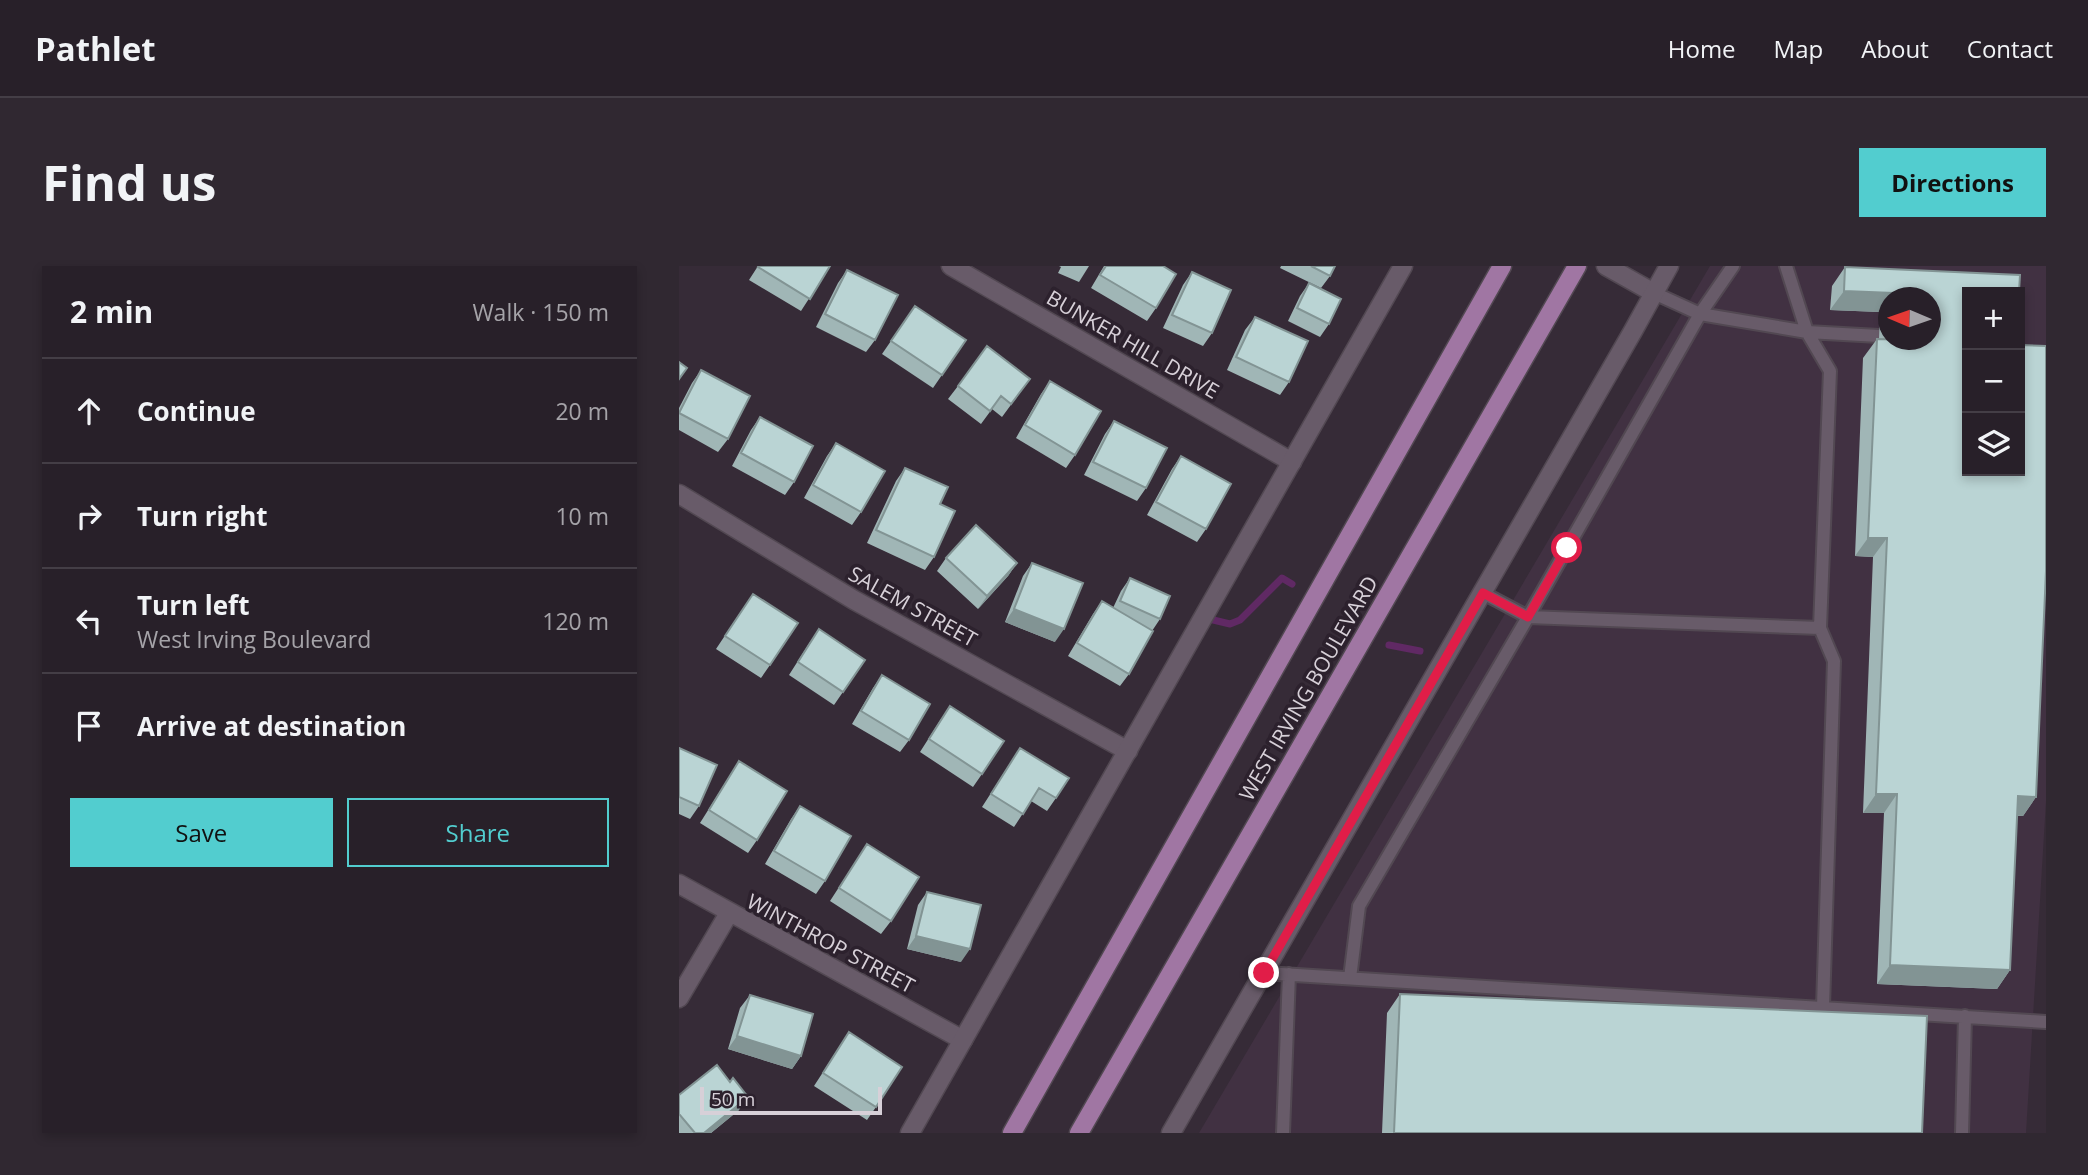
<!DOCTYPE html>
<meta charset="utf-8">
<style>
body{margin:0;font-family:"Open Sans",sans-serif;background:#302831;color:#f1f3f6}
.controls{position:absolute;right:21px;top:21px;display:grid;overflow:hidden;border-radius:0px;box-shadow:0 4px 10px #0003}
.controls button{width:63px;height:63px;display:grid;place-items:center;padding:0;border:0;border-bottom:2px solid #443e46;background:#282029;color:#f1f3f6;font:35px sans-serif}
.compass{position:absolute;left:1199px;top:21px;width:63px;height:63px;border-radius:50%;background:#282029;box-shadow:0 4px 10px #0003;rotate:272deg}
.scale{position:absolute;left:21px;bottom:18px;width:182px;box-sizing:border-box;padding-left:7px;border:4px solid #d7d0d8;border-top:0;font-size:19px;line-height:24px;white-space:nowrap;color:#d7d0d8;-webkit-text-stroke:5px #2c212d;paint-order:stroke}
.stop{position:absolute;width:21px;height:21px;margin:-16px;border:5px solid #e11d48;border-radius:50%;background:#fff}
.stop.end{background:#e11d48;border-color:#fff;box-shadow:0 2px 7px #0008}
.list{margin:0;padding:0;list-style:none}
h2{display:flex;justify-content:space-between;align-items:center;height:91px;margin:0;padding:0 28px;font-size:30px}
h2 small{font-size:23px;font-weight:400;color:#a5a3a8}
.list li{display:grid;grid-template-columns:46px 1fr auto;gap:21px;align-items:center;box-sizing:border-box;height:105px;padding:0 28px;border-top:2px solid #443e46}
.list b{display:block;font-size:26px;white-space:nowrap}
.list p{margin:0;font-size:23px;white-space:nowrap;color:#a5a3a8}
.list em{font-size:23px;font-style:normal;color:#a5a3a8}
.actions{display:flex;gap:14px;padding:21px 28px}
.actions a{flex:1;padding:16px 0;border:2px solid #52cdcf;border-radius:0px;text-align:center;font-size:24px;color:#52cdcf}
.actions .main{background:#52cdcf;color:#111}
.icon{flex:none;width:38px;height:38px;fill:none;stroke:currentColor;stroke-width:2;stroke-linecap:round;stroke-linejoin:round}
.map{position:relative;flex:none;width:1367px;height:867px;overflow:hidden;border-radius:0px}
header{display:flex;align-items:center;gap:42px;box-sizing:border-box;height:98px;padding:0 35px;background:#282029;border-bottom:2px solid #443e46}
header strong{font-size:33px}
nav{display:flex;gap:38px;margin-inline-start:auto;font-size:24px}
.intro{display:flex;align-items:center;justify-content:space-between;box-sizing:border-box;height:168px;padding:0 42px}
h1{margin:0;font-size:49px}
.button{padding:18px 32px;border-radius:0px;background:#52cdcf;color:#111;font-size:24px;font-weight:700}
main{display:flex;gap:42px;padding:0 42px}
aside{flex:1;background:#282029;border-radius:0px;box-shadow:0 4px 10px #0003}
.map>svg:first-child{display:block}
</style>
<header>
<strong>Pathlet</strong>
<nav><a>Home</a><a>Map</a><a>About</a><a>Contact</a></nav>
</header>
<div class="intro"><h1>Find us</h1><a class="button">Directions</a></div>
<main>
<aside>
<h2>2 min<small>Walk · 150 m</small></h2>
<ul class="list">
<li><svg class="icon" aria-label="ahead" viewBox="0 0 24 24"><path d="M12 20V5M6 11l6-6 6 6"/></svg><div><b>Continue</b></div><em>20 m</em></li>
<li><svg class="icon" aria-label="right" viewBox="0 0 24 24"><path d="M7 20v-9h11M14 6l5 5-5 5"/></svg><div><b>Turn right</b></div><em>10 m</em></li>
<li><svg class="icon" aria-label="left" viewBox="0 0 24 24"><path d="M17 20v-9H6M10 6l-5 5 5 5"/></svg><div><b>Turn left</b><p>West Irving Boulevard</p></div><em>120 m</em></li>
<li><svg class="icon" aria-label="arrive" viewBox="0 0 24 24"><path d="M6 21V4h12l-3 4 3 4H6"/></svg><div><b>Arrive at destination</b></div></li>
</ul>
<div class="actions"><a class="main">Save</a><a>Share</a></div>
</aside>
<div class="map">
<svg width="1367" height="867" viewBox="0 0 1367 867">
<rect width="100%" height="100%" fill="#362b37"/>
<!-- built -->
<path fill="#413142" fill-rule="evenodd" d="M1031,0H1367V535L1347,867H520ZM1288,26H1341V205H1288ZM1210,32H1252V74H1210Z"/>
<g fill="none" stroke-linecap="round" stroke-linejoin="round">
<!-- stream -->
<path stroke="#602964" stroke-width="7" d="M526,352L551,358L561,354L603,312L613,318
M710,379L741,385"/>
<!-- service casing -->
<g stroke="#524852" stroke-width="16">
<path id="service" d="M1107,0L1128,66L1200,70
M804,327L849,351L1141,362L1151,105L1128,66L1021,48L975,27
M1141,362L1155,395L1144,741
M585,707L1367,756
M671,712L680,640L849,351L1021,48L1054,0
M604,867L610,708
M1283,867L1286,750"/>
</g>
<!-- minor casing -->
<g stroke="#524852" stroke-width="21">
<path id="minor" d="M272,0L613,196
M927,0L975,27
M0,228L175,334L449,485
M0,618L284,774
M0,732L50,647"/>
</g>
<!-- tertiary casing -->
<g stroke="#524852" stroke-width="21">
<path id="tertiary" d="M231,867L724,0
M492,867L954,65L990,0"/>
</g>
<!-- primary casing -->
<g stroke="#524852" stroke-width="21">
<path id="primary" d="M333,867L823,0
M400,867L898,0"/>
</g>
<!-- service -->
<use href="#service" stroke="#685b69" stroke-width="12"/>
<!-- minor -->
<use href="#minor" stroke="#685b69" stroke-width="18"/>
<!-- tertiary -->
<use href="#tertiary" stroke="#685b69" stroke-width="18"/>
<!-- primary -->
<use href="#primary" stroke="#a076a3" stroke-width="18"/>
</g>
<!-- wall -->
<path fill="#a0b6b6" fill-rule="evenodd" d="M79,0H151L122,45L70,14Z
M380,0H410L400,16L379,7L382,1Z
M425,0H484L477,42L468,55L412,22Z
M602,0H656L651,10L642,22L601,2Z
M1166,1L1288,26L1357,531L1344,550H1338L1331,704L1318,723L1198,718L1205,547H1184L1194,291L1176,290L1184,92L1198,73H1200L1201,46L1151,44L1153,20ZM1209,32H1251V74H1209Z
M168,4L196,74L187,86L137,61L159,17Z
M513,6L533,67L524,80L484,62L504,19Z
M630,17L650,58L641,71L609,55L621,30Z
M236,40L287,74L254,122L203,88Z
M576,51L610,116L601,129L548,104L566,64Z
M22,104L49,173L39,186L0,164V142L13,117Z
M351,113L323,151L313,143L302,158L269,133L279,120Z
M371,115L396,189L387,202L337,172L362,128Z
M81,151L115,216L106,229L53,200L72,164Z
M435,155L467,222L458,235L405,209L426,168Z
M157,177L182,246L173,259L125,232L148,190Z
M502,190L527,263L518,276L468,249L493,203Z
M226,202L255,291L246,304L188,277L217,215Z
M267,292L338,297L329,310L299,343L258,305Z
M353,297L376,376L326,356L344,310Z
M451,312L481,353L473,365L450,408L441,420L389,390L414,348L423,335L434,342L442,325Z
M65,341L91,399L82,412L37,383Z
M131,376L186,394L155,439L110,409Z
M203,409L230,474L221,486L173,458L194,422Z
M262,453L303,508L294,521L241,486Z
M0,482L20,540L11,553L0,548Z
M341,482L377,532L368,545L352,535L335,561L303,541Z
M60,495L78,574L69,587L21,557Z
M121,540L146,615L137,628L86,598L112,553Z
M188,578L212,655L202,668L151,635Z
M248,626L282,696L228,683L239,639Z
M721,728L1243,867H703L708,747Z
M71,729L122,790L113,803L49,783L61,742Z
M170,766L197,841L188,854L135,820Z
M0,829L60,844L32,867H0Z"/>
<!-- shaded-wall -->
<path fill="#829494" d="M1165,25L1214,27L1211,32H1209V34L1201,46L1151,44Z
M1189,272H1208L1194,291L1176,290Z
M338,297L329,310L299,343L308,330Z
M335,343L385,363L376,376L326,356Z
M1197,528H1218L1205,547H1184Z
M1339,530L1357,531L1344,550L1325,549Z
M237,670L291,683L282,696L228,683Z
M1211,699L1331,704L1318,723L1198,718Z
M58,770L122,790L113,803L49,783Z
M69,831L60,844L32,867H25Z"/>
<!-- building -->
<path fill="#bad4d4" stroke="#829494" stroke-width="2" d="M80,0H151L131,33L79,1Z
M427,0H484L497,8L477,42L421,9Z
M632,0H656L651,10Z
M1166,1L1341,9L1340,26H1288V205H1341V79L1367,80V305L1357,531L1339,530L1331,704L1211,699L1218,528H1197L1208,272H1189L1198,73L1251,74V32H1214V27L1165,25Z
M168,4L219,29L196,74L146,48Z
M513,6L552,24L533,67L493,49Z
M630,17L662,33L650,58L618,42Z
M236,40L287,74L263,109L212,75Z
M576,51L629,75L610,116L557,91Z
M308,80L351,113L332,138L322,130L311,145L279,120Z
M0,96L8,102L0,113Z
M22,104L71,130L49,173L0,147Z
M371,115L422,145L396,189L346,159Z
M81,151L134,180L115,216L62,187Z
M435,155L488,182L467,222L414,196Z
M157,177L206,205L182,246L134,219Z
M502,190L552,218L527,263L477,236Z
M226,202L269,221L261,238L276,245L255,291L197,264Z
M297,259L338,297L308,330L267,292Z
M353,297L404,317L385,363L335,343Z
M451,312L491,330L481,353L441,335Z
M74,328L119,357L91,399L46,370Z
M423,335L474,365L450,408L398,377Z
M140,363L186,394L164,426L119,396Z
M203,409L251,438L230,474L182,445Z
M271,440L325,475L303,508L250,473Z
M0,482L38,499L20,540L0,531Z
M341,482L390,512L377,532L360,522L344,548L312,528Z
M60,495L108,525L78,574L30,544Z
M121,540L172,570L146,615L95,585Z
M188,578L240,611L212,655L160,622Z
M248,626L302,639L291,683L237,670Z
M721,728L1248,750L1243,867H715Z
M71,729L134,748L122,790L58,770Z
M170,766L223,801L197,841L144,807Z
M38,799L51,816L54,812L69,831L25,867H16L0,848V829Z"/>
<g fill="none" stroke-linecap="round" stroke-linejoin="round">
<!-- route -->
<path stroke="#e11d48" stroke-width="9" d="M585,707L804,327L849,351L888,282"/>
</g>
<g text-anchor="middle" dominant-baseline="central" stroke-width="7" stroke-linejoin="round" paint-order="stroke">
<!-- street labels -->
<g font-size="21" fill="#d7d0d8" stroke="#2c212d">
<text transform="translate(454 78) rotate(30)">BUNKER HILL DRIVE</text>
<text transform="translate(234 340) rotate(29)">SALEM STREET</text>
<text transform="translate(629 422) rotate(-60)">WEST IRVING BOULEVARD</text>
<text transform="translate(152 677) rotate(28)">WINTHROP STREET</text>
</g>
</g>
</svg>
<div class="controls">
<button>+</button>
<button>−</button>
<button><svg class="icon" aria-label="layers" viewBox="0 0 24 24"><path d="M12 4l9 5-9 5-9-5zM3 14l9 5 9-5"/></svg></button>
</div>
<svg class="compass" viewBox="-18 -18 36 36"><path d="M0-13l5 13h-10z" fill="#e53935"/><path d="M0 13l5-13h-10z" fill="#a5a3a8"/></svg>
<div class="scale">50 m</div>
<div class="stop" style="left:888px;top:282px"></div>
<div class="stop end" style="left:585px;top:707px"></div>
</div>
</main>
